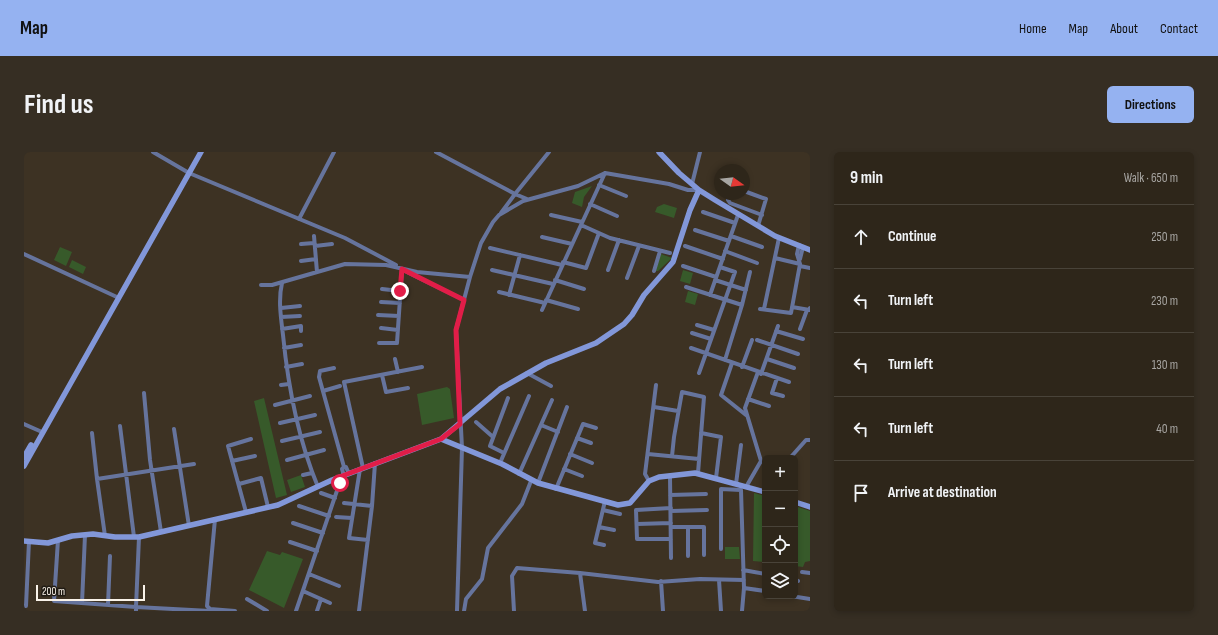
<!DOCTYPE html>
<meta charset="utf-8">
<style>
body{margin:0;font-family:"Sofia Sans Condensed",sans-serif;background:#362e23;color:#f1f3f6}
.controls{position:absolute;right:12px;bottom:12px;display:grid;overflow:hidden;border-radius:6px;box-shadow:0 2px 6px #0003}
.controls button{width:36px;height:36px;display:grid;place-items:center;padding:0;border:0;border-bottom:1px solid #494339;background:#2e261a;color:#f1f3f6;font:20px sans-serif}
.compass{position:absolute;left:690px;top:12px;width:36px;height:36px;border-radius:50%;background:#2e261a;box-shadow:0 2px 6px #0003;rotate:105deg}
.scale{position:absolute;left:12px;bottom:10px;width:109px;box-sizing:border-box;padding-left:4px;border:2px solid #faf3e9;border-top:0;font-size:11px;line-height:14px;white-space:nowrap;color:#faf3e9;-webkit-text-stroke:3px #201b14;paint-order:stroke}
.stop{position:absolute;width:12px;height:12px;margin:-9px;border:3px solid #e11d48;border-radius:50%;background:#fff}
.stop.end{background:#e11d48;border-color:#fff;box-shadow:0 1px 4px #0008}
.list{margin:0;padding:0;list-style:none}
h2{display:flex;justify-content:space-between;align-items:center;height:52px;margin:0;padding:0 16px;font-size:17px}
h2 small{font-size:13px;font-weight:400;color:#a7a5a2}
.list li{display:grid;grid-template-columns:26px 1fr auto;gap:12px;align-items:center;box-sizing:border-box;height:64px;padding:0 16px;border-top:1px solid #494339}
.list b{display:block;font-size:15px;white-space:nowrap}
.list em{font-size:13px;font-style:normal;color:#a7a5a2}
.icon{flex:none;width:22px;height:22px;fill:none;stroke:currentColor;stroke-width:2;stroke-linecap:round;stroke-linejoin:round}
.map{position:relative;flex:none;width:786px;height:459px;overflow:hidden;border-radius:6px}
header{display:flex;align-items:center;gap:24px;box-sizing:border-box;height:56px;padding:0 20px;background:#95b2f1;color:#111}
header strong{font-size:19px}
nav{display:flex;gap:22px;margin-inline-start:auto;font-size:14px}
.intro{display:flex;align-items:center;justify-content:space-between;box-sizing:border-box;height:96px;padding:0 24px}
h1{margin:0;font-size:28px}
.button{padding:10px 18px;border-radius:6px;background:#95b2f1;color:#111;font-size:14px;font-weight:700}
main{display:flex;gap:24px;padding:0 24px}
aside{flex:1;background:#2e261a;border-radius:6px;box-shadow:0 2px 6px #0003}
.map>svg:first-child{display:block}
</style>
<header>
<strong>Map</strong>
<nav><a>Home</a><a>Map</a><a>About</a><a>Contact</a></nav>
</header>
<div class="intro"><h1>Find us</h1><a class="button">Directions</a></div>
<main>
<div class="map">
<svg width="786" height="459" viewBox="0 0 786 459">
<rect width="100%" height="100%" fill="#3d3223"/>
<!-- green -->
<path fill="#375a2a" d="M568,34L560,45L558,55L548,51L551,40Z
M640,52L653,56L650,66L631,60L633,55Z
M36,95L48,100L42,114L30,108Z
M637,102L648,106L634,119H631Z
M48,108L62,115L59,122L45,115Z
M659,118L669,121L666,132L656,129Z
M664,139L674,142L671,153L661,150Z
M423,235L426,237L430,266L398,273L393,242Z
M240,246L263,343L252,346L230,249Z
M277,323L281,335L267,340L263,328Z
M730,341L741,344V410L729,409Z
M771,354L786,359V409L781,410L779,415L771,414Z
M701,395H715L716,407H701Z
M243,399L256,403L258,400L279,407L260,456L225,438Z"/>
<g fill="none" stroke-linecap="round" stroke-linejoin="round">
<!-- street -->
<path stroke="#66749d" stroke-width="4" d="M129,0L165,21L321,86L372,113
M412,0L491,42L477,61
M581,21L557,73L586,86L646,101
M668,32L676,0
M575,33L602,44
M720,39L742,47L734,74
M706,42L704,48L706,51L738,63
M503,47L491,42L525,0
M566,52L593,64
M679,60L711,71
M527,63L558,70
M275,67L310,0
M671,78L705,89
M290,84L293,120
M707,84L738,95
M518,85L548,92
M277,92L290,91
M291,94L308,92
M661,94L699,107
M466,96L538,113
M701,99L733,111
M0,102L95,146
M751,106L776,112
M776,107L779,95
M277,109L292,107
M539,110L562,116L575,81
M659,114L692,125
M776,114L786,116
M468,118L529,132
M584,118L595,88
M630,119L636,99
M383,120L440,148
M603,126L615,94
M531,128L560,137
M691,128L722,138
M258,131C254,148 257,166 259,183C264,234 274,287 294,335
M237,133H248L321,112L362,113L393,120L446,125L457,91L469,70L475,63L499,49L554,34L581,21L645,32L664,38H675
M662,135L718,153L726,120
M358,137L376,139
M475,140L521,151
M485,143L496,103
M686,143L714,63
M522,148L554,157
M357,150L376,151
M768,155L786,158V156
M257,156L276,154
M736,157L767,161L776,112L773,102L775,93
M740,157L755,86
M518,158L557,73
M354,163L375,164
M257,165L276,164
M673,173L690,178
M357,176L374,178
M258,177L277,174V179
M776,177L783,158
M752,179L779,187
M668,181L687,187
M733,188L774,202
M355,191H373L378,117
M260,196L277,193
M667,196L765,230
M371,207L374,220
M743,207L770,216
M701,208L718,153
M708,211L697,243L722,263
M262,215L278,212
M718,215L728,188
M310,216L296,219L295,225L320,315
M734,220L721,256L737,309
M503,221L527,234
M675,221L711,120L696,115
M737,222L754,174
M358,223L362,240L384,236
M753,226L748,241L759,244
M257,233L265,232
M299,239L316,234
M120,241L126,308L137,380
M724,247L745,254
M251,253L286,244
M630,255L654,259
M452,270L469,285
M256,271L291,263
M0,272L18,280
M517,273L534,280
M96,274L110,385
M150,277L165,374
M68,281L73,327L170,312
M677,281L697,285L692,326
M553,286L567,291
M258,289L296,280
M480,301L466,294L484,246
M546,302L568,311
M624,302L675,307
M648,304L650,285L658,240L680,245L674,321
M766,306L782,288H786
M263,308L300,298
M208,309L231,304
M476,311L505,244
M339,316L320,230L398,215
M336,317L325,386L344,388
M540,317L558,324
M495,322L528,248
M279,323L288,321
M320,324L318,317L320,315H322L325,322
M646,324L647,406
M73,327L81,384
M625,329L621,322L632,233
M514,331L543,255
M215,332L237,326L244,355
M712,332L717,293
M722,335L737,309L741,311
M532,337L559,272L572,276
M297,341L311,346
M646,343L682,342
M320,351L348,354
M275,354L305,364
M647,356L612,358L613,387H647
M579,358L596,362
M647,359L683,358
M222,360L204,294L227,287
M312,365L328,366
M191,367L183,454L186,457L211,459
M269,371L299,381
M613,372L647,371
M575,375L590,378
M647,375H680V403
M664,375V404
M34,388L30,449L112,455L115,385
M266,390L293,399
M580,393L571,391L581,349
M697,397V337L717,338L720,436
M719,418L741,422
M778,420L786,421
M285,422L315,434
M695,428L697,459
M771,428L774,429
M637,429L639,459
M279,439L306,451
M767,444L786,447
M223,447L243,459
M58,451L61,383
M84,453L86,404
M0,454H2L5,389
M112,459V455L186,459
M272,459L318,324
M293,459L297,447
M335,459L348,354L351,311
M433,459L438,296L432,178L446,125
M440,459L442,447L458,427L464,396L498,352L507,329
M490,459L488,424L493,416L556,421
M561,459L556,421L634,430L676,427L720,428
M718,459L720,436L741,439"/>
<!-- secondary -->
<path stroke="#8297d9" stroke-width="5.5" d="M635,0L655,21L675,38L691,48L751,84L786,98
M417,287L476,237L522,211L572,191L600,172L608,163L620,143L649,110L666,58L675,38
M0,305L7,293
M0,314L177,0
M771,350L786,355
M0,389L24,391L48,384L69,382L91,385H115L254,353L308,328L417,287L478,312L514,331L594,353L606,351L625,329L635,325L671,321L741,340"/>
</g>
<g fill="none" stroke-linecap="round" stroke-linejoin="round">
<!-- route -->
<path stroke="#e11d48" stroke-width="5" d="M316,331L318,324L417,287L436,272L432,178L440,148L378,117L376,139"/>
</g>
</svg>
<div class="controls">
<button>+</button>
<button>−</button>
<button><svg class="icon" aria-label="locate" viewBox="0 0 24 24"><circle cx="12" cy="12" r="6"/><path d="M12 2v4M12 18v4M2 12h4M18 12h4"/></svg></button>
<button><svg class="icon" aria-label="layers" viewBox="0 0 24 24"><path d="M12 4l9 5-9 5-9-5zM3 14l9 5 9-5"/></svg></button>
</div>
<svg class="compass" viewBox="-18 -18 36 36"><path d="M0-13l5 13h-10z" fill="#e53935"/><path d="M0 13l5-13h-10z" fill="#a7a5a2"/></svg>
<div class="scale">200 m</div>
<div class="stop" style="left:316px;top:331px"></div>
<div class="stop end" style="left:376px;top:139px"></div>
</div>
<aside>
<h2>9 min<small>Walk · 650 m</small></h2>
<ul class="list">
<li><svg class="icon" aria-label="ahead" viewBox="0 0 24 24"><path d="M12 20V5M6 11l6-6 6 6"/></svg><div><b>Continue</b></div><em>250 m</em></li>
<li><svg class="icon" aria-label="left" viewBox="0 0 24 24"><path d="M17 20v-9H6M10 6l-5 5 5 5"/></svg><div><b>Turn left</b></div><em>230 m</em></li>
<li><svg class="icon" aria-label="left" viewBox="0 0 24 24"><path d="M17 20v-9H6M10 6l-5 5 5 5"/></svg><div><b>Turn left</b></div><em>130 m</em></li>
<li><svg class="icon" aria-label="left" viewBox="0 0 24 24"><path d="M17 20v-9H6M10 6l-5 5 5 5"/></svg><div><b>Turn left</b></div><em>40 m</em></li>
<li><svg class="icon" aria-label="arrive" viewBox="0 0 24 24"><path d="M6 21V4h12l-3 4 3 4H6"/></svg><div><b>Arrive at destination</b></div></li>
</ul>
</aside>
</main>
